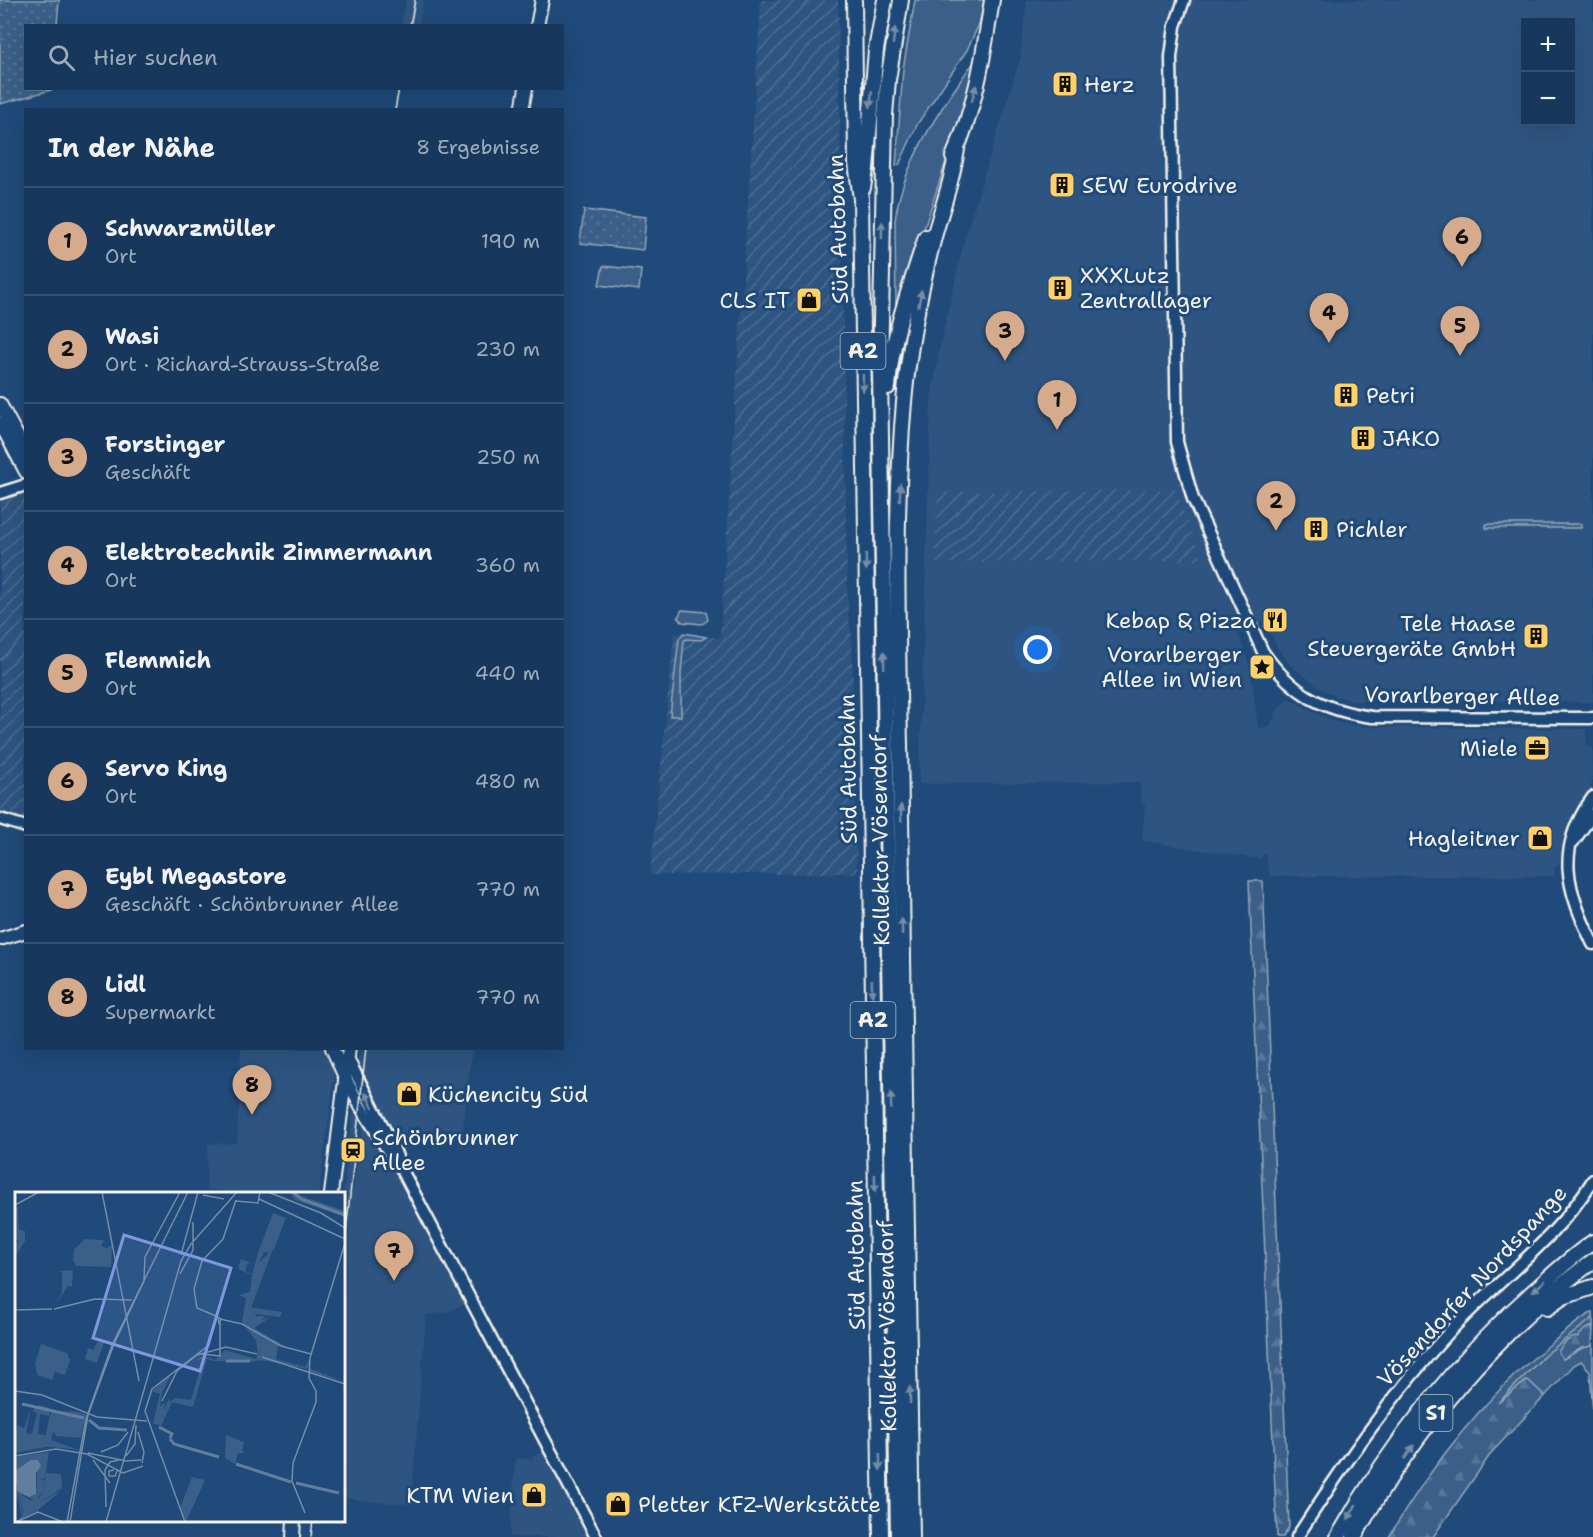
<!DOCTYPE html>
<html lang="de">
<meta charset="utf-8">
<style>
body{margin:0;font-family:"Shantell Sans",sans-serif;background:#244365;color:#f1f3f6}
.controls{position:absolute;right:18px;top:18px;display:grid;overflow:hidden;border-radius:0px;box-shadow:0 6px 24px #0002}
.controls button{width:54px;height:54px;display:grid;place-items:center;padding:0;border:0;border-bottom:2px solid #365272;background:#17385c;color:#f1f3f6;font:30px sans-serif}
.you{position:absolute;left:1038px;top:650px;width:21px;height:21px;margin:-15px;border:4px solid #fff;border-radius:50%;background:#1a73e8;box-shadow:0 0 0 9px #1a73e833}
.badge{display:grid;place-items:center;width:39px;height:39px;border-radius:50%;background:#d6ab8b;color:#111;font-size:20px;font-weight:700}
.pin{position:absolute;translate:-50% -50px;filter:drop-shadow(0 2px 3px #0008)}
.pin::after{content:'';position:absolute;top:32px;width:21px;height:18px;background:inherit;clip-path:polygon(0 0,100% 0,50% 100%)}
.list{margin:0;padding:0;list-style:none}
h2{display:flex;justify-content:space-between;align-items:center;height:78px;margin:0;padding:0 24px;font-size:26px}
h2 small{font-size:20px;font-weight:400;color:#9eacbb}
.list li{display:grid;grid-template-columns:39px 1fr auto;gap:18px;align-items:center;box-sizing:border-box;height:108px;padding:0 24px;border-top:2px solid #365272}
.list b{display:block;font-size:22px;white-space:nowrap}
.list p{margin:0;font-size:20px;white-space:nowrap;color:#9eacbb}
.list em{font-size:20px;font-style:normal;color:#9eacbb}
.icon{flex:none;width:33px;height:33px;fill:none;stroke:currentColor;stroke-width:2;stroke-linecap:round;stroke-linejoin:round}
.map{position:relative;flex:none;width:1593px;height:1537px;overflow:hidden}
.search{position:absolute;background:#17385c;box-shadow:0 6px 24px #0002;left:24px;top:24px;width:540px;height:66px;display:flex;align-items:center;gap:15px;box-sizing:border-box;padding:0 21px;border-radius:0px;color:#9eacbb;font-size:22px}
.panel{position:absolute;background:#17385c;box-shadow:0 6px 24px #0002;left:24px;top:108px;width:540px;height:942px;border-radius:0px}
.map>svg:first-child{display:block}
</style>
<div class="map">
<svg width="1593" height="1537" viewBox="0 0 1593 1537">
<defs>
<pattern id="industrial-furrows" width="10" height="10" patternUnits="userSpaceOnUse" patternTransform="scale(1.5)"><rect width="10" height="10" fill="#2d5581"/><path d="M-1 1l2-2M0 10L10 0M9 11l2-2" fill="none" stroke="#4c6e93"/></pattern>
<pattern id="forest-firs" width="22" height="20" patternUnits="userSpaceOnUse" patternTransform="scale(1.5)"><rect width="22" height="20" fill="#3a5f88"/><path d="M5 1l3.5 6h-7zM16 11l3.5 6h-7z" fill="#577699"/></pattern>
<pattern id="garden-dots" width="8" height="8" patternUnits="userSpaceOnUse" patternTransform="scale(1.5)"><rect width="8" height="8" fill="#3a5f88"/><path d="M2 2h.1M6 6h.1" fill="none" stroke="#577699" stroke-width="1.8" stroke-linecap="round"/></pattern>
</defs>
<rect width="100%" height="100%" fill="#1f4a7a"/>
<filter id="ink" filterUnits="userSpaceOnUse"><feTurbulence type="fractalNoise" baseFrequency=".0167" numOctaves="2"/><feDisplacementMap in="SourceGraphic" scale="12" xChannelSelector="R" yChannelSelector="G"/><feConvolveMatrix kernelMatrix="1 2 1 2 8 2 1 2 1" color-interpolation-filters="sRGB"/></filter>
<g filter="url(#ink)">
<!-- built -->
<path fill="#2d5581" fill-rule="evenodd" d="M406,0H423L419,25H401Z
M1027,0H1593V702L1353,701L1336,696L1319,687L1291,666L1278,649L1265,622L1233,621L1243,646L1251,671L1258,728L1270,727L1276,712L1288,698L1311,711L1337,722L1363,727L1586,729L1587,745L1593,748L1592,783L1589,792L1574,810L1568,825L1563,840L1560,860L1559,865L1554,868L1555,876H1270L1265,853L1260,859L1142,841L1145,805H1141L1140,782L919,784L931,399L939,351L965,237L1020,59ZM1526,22H1570V122H1526Z
M241,1049H338L319,1193L267,1194L206,1190L208,1144L237,1143Z
M360,1049H472L462,1138L431,1136L402,1151L468,1302L447,1312L426,1315L411,1504L375,1502L344,1498V1289L351,1216L344,1277L343,1194L353,1113L360,1116L352,1192H353L361,1138L366,1081L357,1065Z
M551,1448L597,1537H510L515,1459H533L532,1457Z"/>
<!-- industrial -->
<path fill="url(#industrial-furrows)" d="M761,0H838L847,575L848,613L852,638L857,873L650,875L674,633L720,638Z
M25,486V827L0,819V491Z
M1175,490L1203,560L935,563L937,492Z"/>
<!-- green -->
<path fill="#3a5f88" stroke="#97a8b8" stroke-width="1.5" d="M915,0H985L979,24L967,50L918,123L899,165L896,166L903,69Z
M977,60L949,152L896,315L895,221C901,172 929,126 957,86C963,77 969,66 977,60Z
M603,266L641,270L639,290L599,285Z
M1486,524H1581V528H1486Z
M682,610L706,612L708,620L702,624L682,622L678,617Z
M684,633L706,637L701,640L686,639L684,641L681,672V716H670L679,638Z
M1593,1318V1326C1578,1332 1572,1346 1563,1359L1582,1348L1592,1346L1593,1343V1414L1590,1371L1581,1361L1574,1365L1545,1396L1527,1380L1492,1409L1545,1355Z"/>
<!-- forest -->
<path fill="url(#forest-firs)" stroke="#97a8b8" stroke-width="1.5" d="M1249,881H1263L1289,1527L1283,1537H1277Z
M1593,1312V1318L1545,1355L1498,1403L1528,1380L1545,1396L1492,1452L1433,1537H1389C1431,1465 1487,1394 1553,1342C1566,1331 1578,1320 1593,1312Z
M1593,1326L1592,1346L1582,1348L1563,1359L1558,1352C1562,1345 1569,1337 1578,1337L1584,1330Z"/>
<!-- garden -->
<path fill="url(#garden-dots)" stroke="#97a8b8" stroke-width="1.5" d="M0,0H59L57,25L26,26V88L53,89L51,90L0,104Z
M584,210L646,217L643,250L580,243Z"/>
<g fill="none" stroke-linecap="round" stroke-linejoin="round">
<!-- secondary casing -->
<g stroke="#f4f1e8" stroke-width="15">
<path id="secondary" d="M1184,0L1175,26L1171,57L1177,442L1193,499L1263,652C1292,693 1321,710 1372,717L1593,718
M0,493L26,485
M1593,797C1554,849 1567,890 1593,944
M0,819L26,827
M1573,842L1593,814
M347,1057L391,1142L403,1172L596,1537
M345,1076L360,1106L390,1154
M1297,1537C1344,1464 1393,1393 1452,1329C1499,1279 1557,1239 1593,1180"/>
</g>
<!-- primary casing -->
<g stroke="#f4f1e8" stroke-width="16">
<path id="primary" d="M537,26L542,0
M522,110L526,88
M0,404L26,452
M0,423L26,472
M0,939L26,931
M332,1048L344,1075
M331,1194L349,1048
M293,1537L294,1520"/>
</g>
<!-- highway casing -->
<g stroke="#f4f1e8" stroke-width="18">
<path id="highway" d="M854,0L856,163L861,199L881,1537
M953,157C976,108 984,52 992,0
M863,188L866,169L876,50L885,0
M888,387C892,335 910,287 926,237
M1547,1308L1563,1297L1593,1287
M898,1537L880,373L885,115L888,80L901,0
M912,1537C908,1296 904,1056 901,815C900,678 892,539 904,402C909,346 920,291 934,237C942,207 953,179 957,149
M1338,1537C1392,1441 1460,1355 1544,1282C1560,1268 1575,1254 1593,1242
M1354,1537C1414,1431 1494,1333 1593,1261"/>
</g>
<!-- secondary -->
<use href="#secondary" stroke="#1f4a7a" stroke-width="10"/>
<!-- primary -->
<use href="#primary" stroke="#1f4a7a" stroke-width="12"/>
<!-- highway -->
<use href="#highway" stroke="#1f4a7a" stroke-width="14"/>
<!-- tram -->
<path stroke="#f4f1e8" stroke-width="1.5" d="M410,26L415,0
M395,110L399,88
M344,1250L366,1048
M311,1537L313,1520"/>
</g>
<!-- one-way arrows -->
<defs><path id="oneway-solid" d="M-6-.8H1V-3.2L6.5 0L1 3.2V.8H-6Z" transform="scale(1.5)"/></defs>
<g fill="#748da6">
<use href="#oneway-solid" transform="translate(894 36) rotate(-82)"/>
<use href="#oneway-solid" transform="translate(974 93) rotate(-75)"/>
<use href="#oneway-solid" transform="translate(871 99) rotate(96)"/>
<use href="#oneway-solid" transform="translate(882 230) rotate(-89)"/>
<use href="#oneway-solid" transform="translate(920 298) rotate(-79)"/>
<use href="#oneway-solid" transform="translate(863 383) rotate(89)"/>
<use href="#oneway-solid" transform="translate(900 492) rotate(-89)"/>
<use href="#oneway-solid" transform="translate(866 562) rotate(89)"/>
<use href="#oneway-solid" transform="translate(884 660) rotate(-91)"/>
<use href="#oneway-solid" transform="translate(901 813) rotate(-91)"/>
<use href="#oneway-solid" transform="translate(902 927) rotate(-91)"/>
<use href="#oneway-solid" transform="translate(872 988) rotate(89)"/>
<use href="#oneway-solid" transform="translate(369 1100) rotate(-118)"/>
<use href="#oneway-solid" transform="translate(891 1101) rotate(-91)"/>
<use href="#oneway-solid" transform="translate(875 1183) rotate(89)"/>
<use href="#oneway-solid" transform="translate(1539 1286) rotate(139)"/>
<use href="#oneway-solid" transform="translate(910 1395) rotate(-91)"/>
<use href="#oneway-solid" transform="translate(1409 1452) rotate(-56)"/>
<use href="#oneway-solid" transform="translate(880 1462) rotate(89)"/>
<use href="#oneway-solid" transform="translate(1352 1512) rotate(119)"/>
</g>
</g>
<!-- icons -->
<defs>
<g id="building-square" transform="scale(1.35)"><rect x="-9" y="-9" width="18" height="18" rx="4" fill="#ffd166" stroke="#1f4a7a"/><path d="M-4-6H4V6H1V3H-1V6H-4ZM-2.5-4.3h1.7v1.8h-1.7ZM.8-4.3h1.7v1.8H.8ZM-2.5-1h1.7V.8h-1.7ZM.8-1h1.7V.8H.8Z" fill="#111"/></g>
<g id="shop-square" transform="scale(1.35)"><rect x="-9" y="-9" width="18" height="18" rx="4" fill="#ffd166" stroke="#1f4a7a"/><path d="M-5-2.5h2.3a2.7 3.5 0 0 1 5.4 0H5L5.5 6h-11ZM-1.5-2.5h3a1.5 2.3 0 0 0-3 0Z" fill="#111"/></g>
<g id="restaurant-square" transform="scale(1.35)"><rect x="-9" y="-9" width="18" height="18" rx="4" fill="#ffd166" stroke="#1f4a7a"/><path d="M-5-6h1v4h1v-4h1v4h1v-4h1v5L-1.5 .5V6h-2V.5L-5-1ZM5-6V6H3V1.5H1.5Q1.5-4 5-6Z" fill="#111"/></g>
<g id="sight-square" transform="scale(1.35)"><rect x="-9" y="-9" width="18" height="18" rx="4" fill="#ffd166" stroke="#1f4a7a"/><path d="M0-6L1.8-2.2L6-1.7L2.9 1.2L3.7 5.4L0 3.3L-3.7 5.4L-2.9 1.2L-6-1.7L-1.8-2.2Z" fill="#111"/></g>
<g id="office-square" transform="scale(1.35)"><rect x="-9" y="-9" width="18" height="18" rx="4" fill="#ffd166" stroke="#1f4a7a"/><path d="M-6-3h4V-5.5h4V-3h4V5H-6ZM-1-4.5V-3h2v-1.5ZM-6 0V1H6V0Z" fill="#111"/></g>
<g id="station-square" transform="scale(1.35)"><rect x="-9" y="-9" width="18" height="18" rx="4" fill="#ffd166" stroke="#1f4a7a"/><path d="M-3-6H3Q5-6 5-4V2Q5 4 3 4L4.5 6H3L1.5 4h-3L-3 6H-4.5L-3 4Q-5 4-5 2V-4Q-5-6-3-6ZM-3.5-4v3h7v-3ZM-3.5 1v1.5H-2V1ZM2 1v1.5H3.5V1Z" fill="#111"/></g>
</defs>
<g fill-rule="evenodd">
<use href="#building-square" x="1065" y="84"/>
<use href="#building-square" x="1062" y="185"/>
<use href="#building-square" x="1060" y="288"/>
<use href="#shop-square" x="809" y="300"/>
<use href="#building-square" x="1346" y="395"/>
<use href="#building-square" x="1363" y="438"/>
<use href="#building-square" x="1316" y="529"/>
<use href="#restaurant-square" x="1275" y="620"/>
<use href="#building-square" x="1536" y="636"/>
<use href="#sight-square" x="1262" y="667"/>
<use href="#office-square" x="1537" y="748"/>
<use href="#shop-square" x="1540" y="838"/>
<use href="#shop-square" x="409" y="1094"/>
<use href="#station-square" x="353" y="1150"/>
<use href="#shop-square" x="534" y="1495"/>
<use href="#shop-square" x="618" y="1504"/>
</g>
<g text-anchor="middle" dominant-baseline="central" stroke-width="6" stroke-linejoin="round" paint-order="stroke">
<!-- shield labels -->
<g fill="#1f4a7a" stroke="#b4bfc7" stroke-width="1.5">
<rect x="840.5" y="333" width="45" height="36" rx="4.5"/>
<rect x="850.5" y="1002" width="45" height="36" rx="4.5"/>
<rect x="1419.5" y="1395" width="33" height="36" rx="4.5"/>
</g>
<g font-size="21" font-weight="bold" fill="#f4f1e8">
<text x="863" y="351">A2</text>
<text x="873" y="1020">A2</text>
<text x="1436" y="1413">S1</text>
</g>
<!-- poi labels -->
<g font-size="22" fill="#f4f1e8" stroke="#1f4a7a" text-anchor="start">
<text x="1084" y="84">Herz</text>
<text x="1082" y="185">SEW Eurodrive</text>
<text x="1080" y="275">XXXLutz<tspan x="1080" dy="25">Zentrallager</tspan></text>
<text x="790" y="300" text-anchor="end">CLS IT</text>
<text x="1366" y="395">Petri</text>
<text x="1382" y="438">JAKO</text>
<text x="1336" y="529">Pichler</text>
<text x="1256" y="620" text-anchor="end">Kebap &amp; Pizza</text>
<text x="1516" y="623" text-anchor="end">Tele Haase<tspan x="1516" dy="25">Steuergeräte GmbH</tspan></text>
<text x="1242" y="654" text-anchor="end">Vorarlberger<tspan x="1242" dy="25">Allee in Wien</tspan></text>
<text x="1518" y="748" text-anchor="end">Miele</text>
<text x="1520" y="838" text-anchor="end">Hagleitner</text>
<text x="428" y="1094">Küchencity Süd</text>
<text x="372" y="1137">Schönbrunner<tspan x="372" dy="25">Allee</tspan></text>
<text x="514" y="1495" text-anchor="end">KTM Wien</text>
<text x="638" y="1504">Pletter KFZ-Werkstätte</text>
</g>
<!-- street labels -->
<g font-size="22" fill="#f4f1e8" stroke="#1f4a7a">
<text transform="translate(838 229) rotate(-92)">Süd Autobahn</text>
<text transform="translate(1462 696) rotate(1)">Vorarlberger Allee</text>
<text transform="translate(848 769) rotate(-91)">Süd Autobahn</text>
<text transform="translate(880 840) rotate(-91)">Kollektor Vösendorf</text>
<text transform="translate(856 1255) rotate(-91)">Süd Autobahn</text>
<text transform="translate(1472 1286) rotate(-47)">Vösendorfer Nordspange</text>
<text transform="translate(887 1326) rotate(-91)">Kollektor Vösendorf</text>
</g>
</g>
<!-- overview -->
<g transform="translate(15 1192)">
<rect width="330" height="330" fill="#1f4a7a"/>
<path d="M275,0L330,19V25L280,8ZM60,44L59,57L70,47L89,48L86,54L92,56L97,52L96,75L61,74L58,68ZM258,57L236,116L241,117L238,124H250L247,128L256,125L239,136L275,157L263,154L261,167L290,175L294,167L296,177L330,190L295,180L293,174L292,177L246,168L235,170L200,169L192,167L178,215L157,210L146,234L138,231L145,202L137,199L157,181L147,201L145,215L150,210L149,218L154,206L155,210L160,206L176,208L188,167L180,168L190,164L200,168L210,158L241,167L243,161L236,158L243,160L241,149L227,130L231,106L224,103L235,100L237,83L223,77L226,67L239,72L233,71L230,79L237,82L244,58L249,60L244,71ZM58,78L57,94H53L38,116L47,100V80L42,79ZM83,149L89,151L82,171L70,167L73,156L78,158ZM26,152L52,161L55,168L50,183L40,180L37,188L22,183L20,172ZM24,213L35,216L34,224L25,222L23,242L31,243L36,220L58,219L71,222L66,246L41,244L38,239L35,254L0,261L2,233L9,236L16,216L11,241L17,242L22,221L17,219ZM211,243L233,252L229,251L227,258L230,261H223L220,272L210,266ZM31,281L46,282L47,296L9,322L3,300L15,308L24,306L29,299ZM177,285L190,288L171,330L165,316Z" fill="#3a5f88"/>
<path d="M7,14V15L3,16L4,38L10,39V49L1,63L0,51L5,50L0,47V16ZM251,74L234,115L267,120L265,125L241,122L237,135L240,118L233,116ZM42,221L36,248L64,258L26,254L0,261L2,233L9,243L7,249L3,245V257L24,253L29,243V252L33,251L30,247L35,222L37,226ZM34,260L30,286L25,287L30,288L29,299L20,308L3,301L8,321L48,297L22,319L0,330L7,324L0,294L2,300H11L14,305L21,299L23,268L0,279V265Z" fill="#3a5f88"/>
<path d="M258,21L271,26L259,57L253,61L244,58Z" fill="#3a5f88"/>
<path d="M16,268H23L26,274L21,281V302L14,305L2,299L0,279Z" fill="#627e9d"/>
<path fill="none" stroke="#627e9d" stroke-width="3" d="M278,0L286,7L330,23M211,169H235M7,212L69,226M74,228L84,236L112,238M144,235L157,242L155,246M155,247L159,252L204,265M221,272L276,290M281,291L324,301"/>
<path fill="none" stroke="#748da6" stroke-width="1.5" d="M87,0L124,189M253,0L306,21L330,36M188,3L209,7M244,7L330,47M220,9L243,11L245,0M0,13L24,0M166,63L183,0M165,82L178,58V30M39,117L80,107L117,108M0,118L37,117M203,126L204,131L206,127L201,124L182,116L179,97L187,69L208,47L221,8M205,127L227,132L266,154L296,162M186,162L205,164V130M247,165L330,192M0,199L27,203L82,225L132,229M147,209L162,179L182,163L211,155L242,162M123,240L129,260L127,271M86,260L103,253L113,240M73,261L111,269L126,268M0,264L41,257L72,262L108,281L128,274M111,264L120,252L121,233M78,268L95,291M99,278L94,279V284H100L103,277M91,315L90,278L95,270L104,268M290,321L277,289L278,271L301,210V199L294,186L295,166L330,51M1,330L23,320L48,330M52,330L71,227L97,153L173,0M55,330L73,223L99,152L129,89L130,65L165,0M91,330L166,69L176,52L222,0M170,330L130,219L137,197L194,153L201,128"/>
<path fill="#7e97df" fill-opacity="0.15" stroke="#7e97df" stroke-width="3" d="M109,43L216,76L185,179L78,146Z"/>
<rect width="330" height="330" fill="none" stroke="#f4f1e8" stroke-width="3"/>
</g>
</svg>
<div class="controls">
<button>+</button>
<button>−</button>
</div>
<div class="you"></div>
<div class="pin badge" style="left:1057px;top:430px">1</div>
<div class="pin badge" style="left:1276px;top:531px">2</div>
<div class="pin badge" style="left:1005px;top:361px">3</div>
<div class="pin badge" style="left:1329px;top:343px">4</div>
<div class="pin badge" style="left:1460px;top:356px">5</div>
<div class="pin badge" style="left:1462px;top:267px">6</div>
<div class="pin badge" style="left:394px;top:1281px">7</div>
<div class="pin badge" style="left:252px;top:1115px">8</div>
<div class="search"><svg class="icon" aria-label="search" viewBox="0 0 24 24"><circle cx="10" cy="10" r="6"/><path d="M15 15l6 6"/></svg>Hier suchen</div>
<section class="panel">
<h2>In der Nähe<small>8 Ergebnisse</small></h2>
<ul class="list">
<li><span class="badge">1</span><div><b>Schwarzmüller</b><p>Ort</p></div><em>190 m</em></li>
<li><span class="badge">2</span><div><b>Wasi</b><p>Ort · Richard-Strauss-Straße</p></div><em>230 m</em></li>
<li><span class="badge">3</span><div><b>Forstinger</b><p>Geschäft</p></div><em>250 m</em></li>
<li><span class="badge">4</span><div><b>Elektrotechnik Zimmermann</b><p>Ort</p></div><em>360 m</em></li>
<li><span class="badge">5</span><div><b>Flemmich</b><p>Ort</p></div><em>440 m</em></li>
<li><span class="badge">6</span><div><b>Servo King</b><p>Ort</p></div><em>480 m</em></li>
<li><span class="badge">7</span><div><b>Eybl Megastore</b><p>Geschäft · Schönbrunner Allee</p></div><em>770 m</em></li>
<li><span class="badge">8</span><div><b>Lidl</b><p>Supermarkt</p></div><em>770 m</em></li>
</ul>
</section>
</div>
